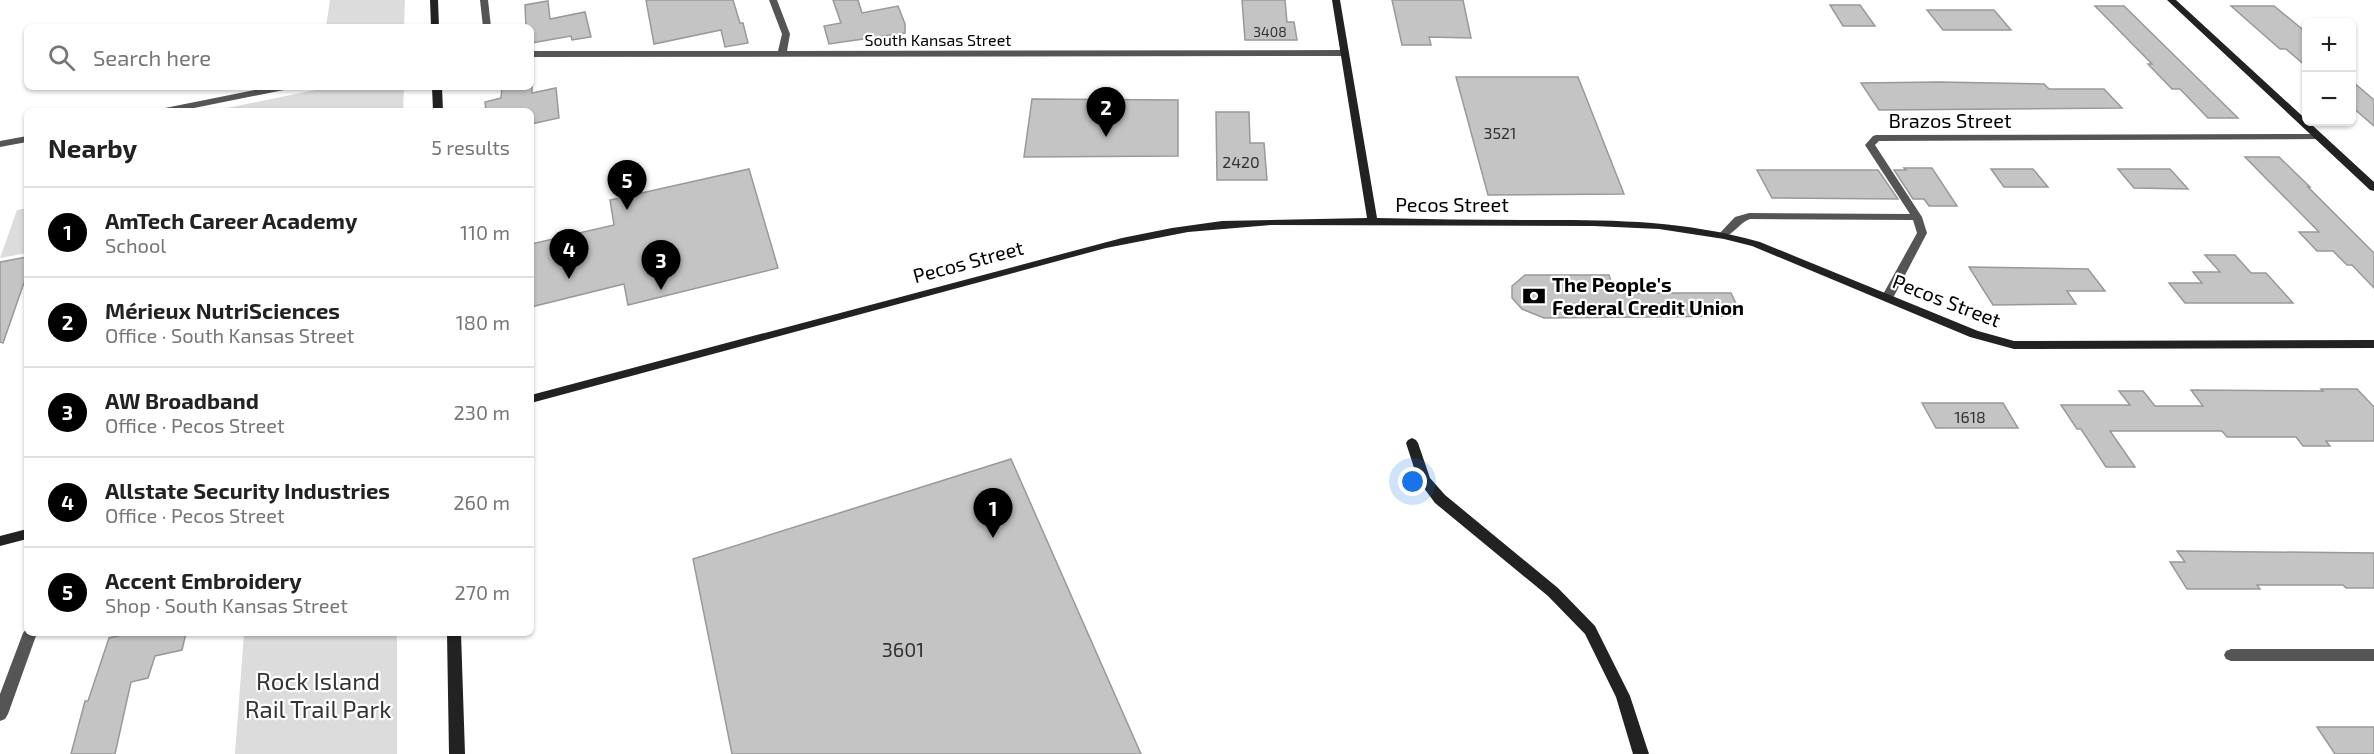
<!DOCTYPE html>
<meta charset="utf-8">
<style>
body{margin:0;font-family:"Exo 2",sans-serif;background:#f6f6f6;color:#222}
.controls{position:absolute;right:18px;top:18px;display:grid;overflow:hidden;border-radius:9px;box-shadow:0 2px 4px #0004}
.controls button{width:54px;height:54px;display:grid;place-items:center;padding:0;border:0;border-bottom:2px solid #e0e0e0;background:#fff;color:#222;font:30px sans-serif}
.you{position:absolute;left:1413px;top:482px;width:21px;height:21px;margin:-15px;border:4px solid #fff;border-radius:50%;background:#1a73e8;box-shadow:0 0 0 9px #1a73e833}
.badge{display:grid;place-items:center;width:39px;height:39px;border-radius:50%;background:#000;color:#fff;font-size:20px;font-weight:700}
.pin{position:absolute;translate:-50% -50px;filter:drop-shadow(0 2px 3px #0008)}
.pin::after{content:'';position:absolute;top:32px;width:21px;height:18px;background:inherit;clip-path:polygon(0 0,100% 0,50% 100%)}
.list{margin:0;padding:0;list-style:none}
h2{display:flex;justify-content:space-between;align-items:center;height:78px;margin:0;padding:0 24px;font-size:26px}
h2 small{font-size:20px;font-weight:400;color:#767676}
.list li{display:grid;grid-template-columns:39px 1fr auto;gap:18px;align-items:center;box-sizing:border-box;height:90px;padding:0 24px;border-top:2px solid #e0e0e0}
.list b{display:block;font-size:22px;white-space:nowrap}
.list p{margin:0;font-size:20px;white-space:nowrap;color:#767676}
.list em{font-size:20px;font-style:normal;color:#767676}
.icon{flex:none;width:33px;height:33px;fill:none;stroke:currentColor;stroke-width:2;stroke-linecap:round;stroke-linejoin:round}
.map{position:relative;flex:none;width:2374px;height:754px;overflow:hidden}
.search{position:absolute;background:#fff;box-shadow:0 2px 4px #0004;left:24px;top:24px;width:510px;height:66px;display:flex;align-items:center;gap:15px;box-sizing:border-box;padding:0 21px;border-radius:9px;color:#767676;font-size:22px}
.panel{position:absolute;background:#fff;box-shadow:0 2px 4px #0004;left:24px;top:108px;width:510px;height:528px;border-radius:9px}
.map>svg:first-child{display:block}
</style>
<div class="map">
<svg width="2374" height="754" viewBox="0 0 2374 754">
<rect width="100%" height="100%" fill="#fff"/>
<!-- green -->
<path fill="#dcdcdc" d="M330,0H405L404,27H326Z
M330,87H404L403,111H226L227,108Z
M27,208V253L0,258L17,210Z
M244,633H397V754H235Z"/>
<!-- building -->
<path fill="#c4c4c4" stroke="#999" stroke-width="1.5" d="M646,0H733L740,23H743L748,43L725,47L721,30L654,44Z
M833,0H858L862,13L898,6L905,24V33L829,44L824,26L841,23Z
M1242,0H1285L1287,22H1294L1297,40H1245Z
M1392,0H1463L1471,38L1429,37L1431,45H1402Z
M548,1L550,19L585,12L591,37L572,40L571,36L531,43V27H526L525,5Z
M1830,5H1860L1875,26H1843Z
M2095,6H2124L2238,118H2208L2180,89H2172L2148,64H2152Z
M2231,6H2274L2307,33V67L2286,49H2280Z
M1927,10H1994L2011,30H1943Z
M1456,77H1578L1624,194L1488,195Z
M2352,81L2374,100V126L2352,107Z
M1939,82L2044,84L2049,89H2104L2122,108L1879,110L1861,83Z
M502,87H532V93L556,88L559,118L531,124V111H486L485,102L501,98Z
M1032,99L1178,100V156L1024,157Z
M1216,112H1249L1250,143H1264L1267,180H1217Z
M2245,157H2279L2310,187H2308L2374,253V288L2352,265H2347L2333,251H2317L2299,232H2319Z
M1904,168H1932L1957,206H1929L1924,199H1913L1894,170H1906Z
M749,169L778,268L628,305L624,284L531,307V244L614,225L610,200Z
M1991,169H2033L2048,187H2004Z
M2118,169H2170L2188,189L2134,188Z
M1757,170H1878L1898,199L1772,198Z
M2205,255H2235L2251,273H2266L2293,303H2185L2169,283H2202L2193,272H2220Z
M27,257V274L3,343L0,342V262Z
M1969,267L2088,269L2105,291H2067L2076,304L1993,305Z
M1525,275H1609L1615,293H1731L1742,316L1544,318L1522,309L1512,298V286Z
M2321,389H2357L2374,407V441H2326L2330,446H2303L2296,437H2227L2222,431H2110L2135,467H2106L2081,429H2077L2061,405H2130L2119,391H2143L2155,406H2203L2191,390L2323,391Z
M1922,403H2003L2018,428H1936Z
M1011,459L1141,754H732L693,559Z
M2177,551L2374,553V588H2346L2343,585H2257L2260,589H2187L2170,562H2185Z
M130,633H186L182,650L155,656L148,678L131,682L115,754H71L85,701H88L109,638Z
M2317,727H2374V754H2335Z"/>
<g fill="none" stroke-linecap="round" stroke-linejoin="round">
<!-- street -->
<path fill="#555" fill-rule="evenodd" d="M480,0H488L491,27H483Z
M769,0H777L790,34L787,51L1345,50L1349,53L1345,56L531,57V51H778L782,34Z
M270,87H289L284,90L179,111H160L165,108Z
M2319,134L2322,135V139L1879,141L1875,145L1922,217L1927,233L1893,298L1887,302L1881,298L1917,233L1913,220L1750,219C1739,223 1734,234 1724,237L1719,234L1735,217L1749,213L1910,214L1865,145L1873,136L1876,135Z
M27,136V142L0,147V141Z
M27,628V633H37L8,714L5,719L0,721V694L23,633Z
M2231,649H2374V661H2231L2226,659L2224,655L2226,651Z"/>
<!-- secondary -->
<path fill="#222" fill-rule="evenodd" d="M430,0H438L439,27H431Z
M1332,0H1340L1377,218C1426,219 1475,220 1524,220C1608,220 1678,219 1760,242L1978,331L2014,341L2374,340V348L2014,349L1970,337L1752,246L1724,239L1659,229L1593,226L1271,225L1188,232L1106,248L531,403V395L1122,238L1172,228L1222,221L1367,218Z
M2167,0H2176L2374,182V191L2370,190Z
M432,87H442L443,111H433Z
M1412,438L1416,440L1418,443L1430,478L1445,495L1558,588L1595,626L1630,696L1649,754H1633L1616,697L1585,634L1548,596L1435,503L1418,480L1406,443L1408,440Z
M27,529V539L0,546V536Z
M447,633H461L465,754H449Z"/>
</g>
<!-- icons -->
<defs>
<g id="bank-bare" transform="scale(1.8)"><path d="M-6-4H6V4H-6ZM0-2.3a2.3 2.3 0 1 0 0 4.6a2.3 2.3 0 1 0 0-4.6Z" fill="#000" stroke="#fff" stroke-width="2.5" paint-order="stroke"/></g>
</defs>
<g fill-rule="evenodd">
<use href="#bank-bare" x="1534" y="296"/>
</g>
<g text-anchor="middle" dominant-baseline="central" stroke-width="4.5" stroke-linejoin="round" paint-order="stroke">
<!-- far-number labels -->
<g font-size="14" fill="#313131">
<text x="1270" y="31">3408</text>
</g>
<!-- far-street labels -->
<g font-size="16" fill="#000" stroke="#fff">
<text x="938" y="39">South Kansas Street</text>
</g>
<!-- number labels -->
<g font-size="16" fill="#313131">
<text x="1500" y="132">3521</text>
<text x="1241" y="161">2420</text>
<text x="1970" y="416">1618</text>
</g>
<!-- street labels -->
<g font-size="20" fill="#000" stroke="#fff">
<text x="1950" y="120">Brazos Street</text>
<text x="1452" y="204">Pecos Street</text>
<text transform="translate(968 261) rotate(-15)">Pecos Street</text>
<text transform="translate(1947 300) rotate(21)">Pecos Street</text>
</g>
<!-- poi labels -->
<g font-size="20" font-weight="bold" fill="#000" stroke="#fff" text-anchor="start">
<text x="1552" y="284">The People's<tspan x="1552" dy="23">Federal Credit Union</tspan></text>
</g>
<!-- near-number labels -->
<g font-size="20" fill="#313131">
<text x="903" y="649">3601</text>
</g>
<!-- near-park labels -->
<g font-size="24" fill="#333" stroke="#fff">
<text x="318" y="680">Rock Island<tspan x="318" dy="28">Rail Trail Park</tspan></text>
</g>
</g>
</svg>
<div class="controls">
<button>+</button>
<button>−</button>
</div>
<div class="you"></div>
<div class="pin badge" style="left:993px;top:538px">1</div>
<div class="pin badge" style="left:1106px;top:137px">2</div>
<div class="pin badge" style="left:661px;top:290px">3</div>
<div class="pin badge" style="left:569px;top:279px">4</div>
<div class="pin badge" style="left:627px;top:210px">5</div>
<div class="search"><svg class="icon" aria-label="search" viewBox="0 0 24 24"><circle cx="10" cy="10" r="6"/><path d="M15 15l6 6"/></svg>Search here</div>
<section class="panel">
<h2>Nearby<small>5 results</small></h2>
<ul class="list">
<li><span class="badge">1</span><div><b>AmTech Career Academy</b><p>School</p></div><em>110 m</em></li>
<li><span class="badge">2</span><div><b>Mérieux NutriSciences</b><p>Office · South Kansas Street</p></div><em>180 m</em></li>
<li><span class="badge">3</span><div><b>AW Broadband</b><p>Office · Pecos Street</p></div><em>230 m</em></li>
<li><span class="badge">4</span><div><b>Allstate Security Industries</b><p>Office · Pecos Street</p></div><em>260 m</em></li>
<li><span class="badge">5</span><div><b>Accent Embroidery</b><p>Shop · South Kansas Street</p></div><em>270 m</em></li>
</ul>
</section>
</div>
